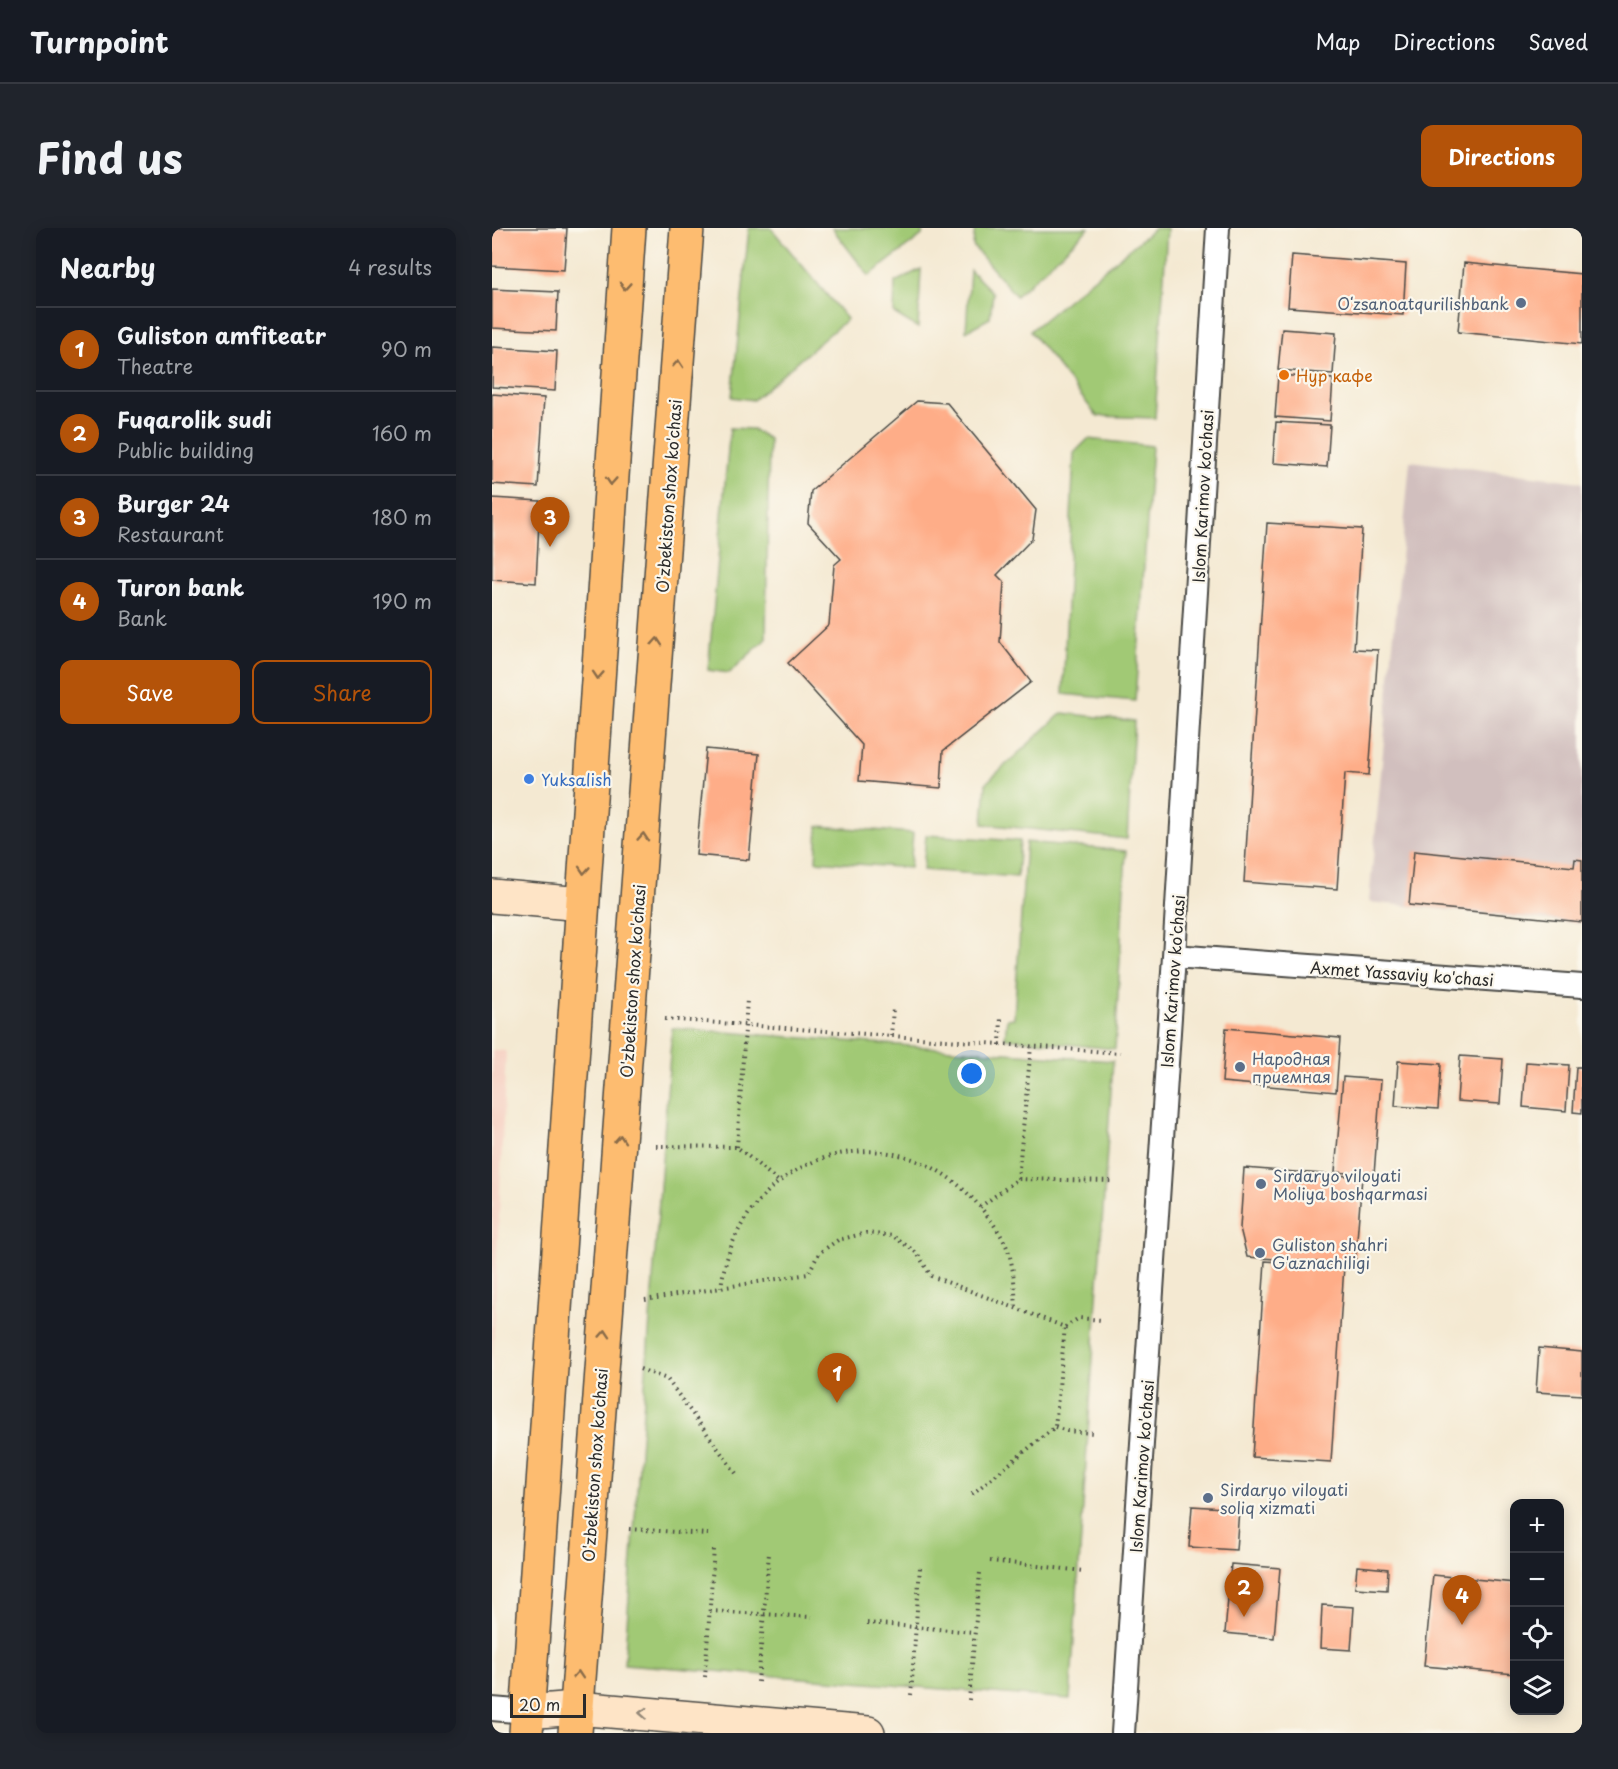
<!DOCTYPE html>
<meta charset="utf-8">
<style>
body{margin:0;font-family:"Playpen Sans",sans-serif;background:#20242c;color:#f1f3f6}
.controls{position:absolute;right:18px;bottom:18px;display:grid;overflow:hidden;border-radius:12px;box-shadow:0 3px 15px #0003}
.controls button{width:54px;height:54px;display:grid;place-items:center;padding:0;border:0;border-bottom:2px solid #363941;background:#171b24;color:#f1f3f6;font:30px sans-serif}
.scale{position:absolute;left:18px;bottom:15px;width:76px;box-sizing:border-box;padding-left:6px;border:3px solid #2b2b2b;border-top:0;font-size:16px;line-height:21px;white-space:nowrap;color:#2b2b2b;-webkit-text-stroke:4px #fbf7ec;paint-order:stroke}
.you{position:absolute;left:480px;top:846px;width:21px;height:21px;margin:-15px;border:4px solid #fff;border-radius:50%;background:#1a73e8;box-shadow:0 0 0 9px #1a73e833}
.badge{display:grid;place-items:center;width:39px;height:39px;border-radius:50%;background:#b45309;color:#fff;font-size:20px;font-weight:700}
.pin{position:absolute;translate:-50% -50px;filter:drop-shadow(0 2px 3px #0008)}
.pin::after{content:'';position:absolute;top:32px;width:21px;height:18px;background:inherit;clip-path:polygon(0 0,100% 0,50% 100%)}
.list{margin:0;padding:0;list-style:none}
h2{display:flex;justify-content:space-between;align-items:center;height:78px;margin:0;padding:0 24px;font-size:26px}
h2 small{font-size:20px;font-weight:400;color:#9ea1a6}
.list li{display:grid;grid-template-columns:39px 1fr auto;gap:18px;align-items:center;box-sizing:border-box;height:84px;padding:0 24px;border-top:2px solid #363941}
.list b{display:block;font-size:22px;white-space:nowrap}
.list p{margin:0;font-size:20px;white-space:nowrap;color:#9ea1a6}
.list em{font-size:20px;font-style:normal;color:#9ea1a6}
.actions{display:flex;gap:12px;padding:18px 24px}
.actions a{flex:1;padding:14px 0;border:2px solid #b45309;border-radius:12px;text-align:center;font-size:21px;color:#b45309}
.actions .main{background:#b45309;color:#fff}
.icon{flex:none;width:33px;height:33px;fill:none;stroke:currentColor;stroke-width:2;stroke-linecap:round;stroke-linejoin:round}
.map{position:relative;flex:none;width:1090px;height:1505px;overflow:hidden;border-radius:12px}
header{display:flex;align-items:center;gap:36px;box-sizing:border-box;height:84px;padding:0 30px;background:#171b24;border-bottom:2px solid #363941}
header strong{font-size:28px}
nav{display:flex;gap:33px;margin-inline-start:auto;font-size:21px}
.intro{display:flex;align-items:center;justify-content:space-between;box-sizing:border-box;height:144px;padding:0 36px}
h1{margin:0;font-size:42px}
.button{padding:15px 27px;border-radius:12px;background:#b45309;color:#fff;font-size:21px;font-weight:700}
main{display:flex;gap:36px;padding:0 36px}
aside{flex:1;background:#171b24;border-radius:12px;box-shadow:0 3px 15px #0003}
.map>svg:first-child{display:block}
</style>
<header>
<strong>Turnpoint</strong>
<nav><a>Map</a><a>Directions</a><a>Saved</a></nav>
</header>
<div class="intro"><h1>Find us</h1><a class="button">Directions</a></div>
<main>
<aside>
<h2>Nearby<small>4 results</small></h2>
<ul class="list">
<li><span class="badge">1</span><div><b>Guliston amfiteatr</b><p>Theatre</p></div><em>90 m</em></li>
<li><span class="badge">2</span><div><b>Fuqarolik sudi</b><p>Public building</p></div><em>160 m</em></li>
<li><span class="badge">3</span><div><b>Burger 24</b><p>Restaurant</p></div><em>180 m</em></li>
<li><span class="badge">4</span><div><b>Turon bank</b><p>Bank</p></div><em>190 m</em></li>
</ul>
<div class="actions"><a class="main">Save</a><a>Share</a></div>
</aside>
<div class="map">
<svg width="1090" height="1505" viewBox="0 0 1090 1505">
<rect width="100%" height="100%" fill="#fbf7ec"/>
<filter id="ink" filterUnits="userSpaceOnUse"><feTurbulence type="fractalNoise" baseFrequency=".0167" numOctaves="2"/><feDisplacementMap in="SourceGraphic" scale="12" xChannelSelector="R" yChannelSelector="G"/><feConvolveMatrix kernelMatrix="1 2 1 2 8 2 1 2 1" color-interpolation-filters="sRGB"/></filter>
<filter id="wash" filterUnits="userSpaceOnUse"><feTurbulence type="fractalNoise" baseFrequency=".008" numOctaves="4" result="noise"/><feDisplacementMap in="SourceGraphic" scale="24" xChannelSelector="R" yChannelSelector="G"/><feGaussianBlur stdDeviation="1.35" result="paint"/><feColorMatrix in="noise" values="0 0 0 0 0 0 0 0 0 0 0 0 0 0 0 0 0 1.4 0 .05"/><feComposite in="paint" operator="in"/></filter>
<g filter="url(#wash)">
<rect width="100%" height="100%" fill="#f4e9d2"/>
<!-- built -->
<path fill="#f6d2c4" d="M0,822L14,823L0,1150Z"/>
<!-- industrial -->
<path fill="#d1bfbe" d="M918,233L1090,254V696L877,674Z"/>
<!-- green -->
<path fill="#a1c974" stroke="#667a50" stroke-width="1.5" d="M257,0H279L355,91L261,172L240,169Z
M340,0H431L430,7L377,48Z
M483,0H597L524,68L481,18Z
M663,0H675L663,190L605,188L538,103Z
M429,41L426,100L402,85L403,54Z
M478,42L501,65L498,90L474,103Z
M238,200L260,201L277,211L274,411L237,445L216,442Z
M596,211L660,218L643,473L571,466L582,225Z
M570,485L642,493L635,611L491,596L494,555Z
M326,598L421,605L418,640L324,633Z
M434,607L528,613L525,649L431,642Z
M534,614L634,623L623,821L513,810L515,791L522,790Z
M180,800L621,833L578,1471L132,1436Z"/>
<g id="blocks">
<!-- building -->
<path fill="#fead88" d="M0,0H75L72,42L0,38Z
M800,27L914,36L911,87L796,79Z
M972,35L1090,46V116L966,104Z
M0,61L66,64L64,103L0,100Z
M790,101L844,105L841,146L786,142Z
M0,119L65,123L63,163L0,159Z
M786,147L841,151L838,193L783,189Z
M0,166L52,170L46,259L0,256Z
M425,173L455,175L544,282L540,311L505,347L512,354L508,414L539,454L451,523L449,560L367,553L370,517L296,435L337,397L342,337L349,331L316,295L319,263Z
M784,194L838,197L835,239L781,235Z
M0,270L48,273L44,355L0,352Z
M775,295L870,301L862,421L886,422L877,547L853,545L845,661L752,654Z
M214,521L267,526L257,632L204,627Z
M922,623L1082,639L1083,631L1090,632V694L917,677Z
M734,800L848,810L844,864L730,854Z
M968,828L1011,831L1008,876L965,873Z
M906,833L949,836L946,881L903,878Z
M1034,834L1077,837L1074,883L1031,879Z
M1084,839H1090V885L1081,884Z
M851,849L889,852L882,947L843,944Z
M752,940L870,949L863,1037L755,1029L748,1000Z
M773,1033L852,1038L839,1234L760,1229Z
M1047,1120L1090,1124V1167L1044,1164Z
M700,1278L747,1281L744,1322L697,1319Z
M739,1336L788,1340L782,1410L733,1405Z
M865,1338L896,1341L895,1362L863,1360Z
M941,1347L1023,1355V1446L932,1438Z
M830,1377L862,1379L859,1422L828,1420Z"/>
</g>
</g>
<g filter="url(#ink)">
<use href="#blocks" fill-opacity="0" stroke="#494844" stroke-width="1.5"/>
<g fill="none" stroke-linecap="round" stroke-linejoin="round">
<!-- street casing -->
<g stroke="#494844" stroke-width="26">
<path id="street" d="M682,728L1090,758
M0,1481L35,1484
M631,1505L682,728L726,0"/>
</g>
<!-- secondary casing -->
<g stroke="#494844" stroke-width="36">
<path id="secondary" d="M0,668L90,676
M35,1484L84,1480L376,1505"/>
</g>
<!-- primary casing -->
<g stroke="#494844" stroke-width="36">
<path id="primary" d="M34,1505L137,0
M83,1505L195,0"/>
</g>
<!-- path -->
<path stroke="#494844" stroke-width="4" stroke-dasharray="1.5 4.5" stroke-linecap="butt" d="M173,791L628,825
M399,808L401,780
M508,817L509,787
M164,918L245,919L286,953
M245,919L255,771
M526,951L539,819
M488,979L526,951L619,953
M229,1060C244,931 393,875 483,973C495,987 509,1004 516,1022C522,1040 523,1062 524,1081
M153,1072L316,1046L327,1025L346,1012L374,1005L401,1008L425,1025L439,1048L573,1099
M573,1099L587,1090L610,1092
M148,1141L175,1151L246,1248
M563,1199L575,1203L602,1205
M480,1266L563,1199L573,1099
M137,1301L216,1306
M498,1333L592,1343
M218,1383L320,1389
M375,1395L482,1404
M213,1449L222,1321
M266,1454L277,1325
M419,1467L428,1339
M477,1472L488,1344"/>
<!-- street -->
<use href="#street" stroke="#fff" stroke-width="22"/>
<!-- secondary -->
<use href="#secondary" stroke="#fee4c6" stroke-width="33"/>
<!-- primary -->
<use href="#primary" stroke="#fdbc70" stroke-width="33"/>
</g>
<!-- one-way arrows -->
<defs><path id="oneway-chevron" d="M-2-3.5L2.5 0L-2 3.5" fill="none" stroke-width="1.6" stroke-linecap="round" stroke-linejoin="round" transform="scale(1.5)"/></defs>
<g stroke="#8a6c4a">
<use href="#oneway-chevron" transform="translate(133 58) rotate(94)"/>
<use href="#oneway-chevron" transform="translate(186 136) rotate(-86)"/>
<use href="#oneway-chevron" transform="translate(119 253) rotate(94)"/>
<use href="#oneway-chevron" transform="translate(165 414) rotate(-86)"/>
<use href="#oneway-chevron" transform="translate(106 447) rotate(94)"/>
<use href="#oneway-chevron" transform="translate(151 609) rotate(-86)"/>
<use href="#oneway-chevron" transform="translate(92 642) rotate(94)"/>
<use href="#oneway-chevron" transform="translate(128 911) rotate(-86)"/>
<use href="#oneway-chevron" transform="translate(113 1106) rotate(-86)"/>
<use href="#oneway-chevron" transform="translate(86 1447) rotate(-86)"/>
</g>
<use stroke="#948878" href="#oneway-chevron" transform="translate(151 1485) rotate(-176)"/>
</g>
<!-- markers -->
<g fill="#5c6f8a" stroke="#fbf7ec" stroke-width="2">
<circle cx="1029" cy="75" r="6"/>
<circle cx="748" cy="839" r="6"/>
<circle cx="769" cy="956" r="6"/>
<circle cx="768" cy="1025" r="6"/>
<circle cx="716" cy="1270" r="6"/>
</g>
<circle fill="#e8710a" stroke="#fbf7ec" stroke-width="2" cx="792" cy="147" r="6"/>
<circle fill="#3f7fe0" stroke="#fbf7ec" stroke-width="2" cx="37" cy="551" r="6"/>
<g text-anchor="middle" dominant-baseline="central" stroke-width="4.5" stroke-linejoin="round" paint-order="stroke">
<!-- service labels -->
<g font-size="16" fill="#4e5e75" stroke="#fbf7ec" text-anchor="start">
<text x="1017" y="75" text-anchor="end">Oʻzsanoatqurilishbank</text>
<text x="760" y="830">Народная<tspan x="760" dy="18">приемная</tspan></text>
<text x="781" y="947">Sirdaryo viloyati<tspan x="781" dy="18">Moliya boshqarmasi</tspan></text>
<text x="780" y="1016">Guliston shahri<tspan x="780" dy="18">G'aznachiligi</tspan></text>
<text x="728" y="1261">Sirdaryo viloyati<tspan x="728" dy="18">soliq xizmati</tspan></text>
</g>
<!-- food labels -->
<g font-size="16" fill="#c56008" stroke="#fbf7ec" text-anchor="start">
<text x="804" y="147">Нур кафе</text>
</g>
<!-- street labels -->
<g font-size="16" fill="#2b2b2b" stroke="#fbf7ec">
<text transform="translate(176 268) rotate(-86)">O'zbekiston shox ko'chasi</text>
<text transform="translate(710 268) rotate(-87)">Islom Karimov ko'chasi</text>
<text transform="translate(910 745) rotate(4)">Axmet Yassaviy ko'chasi</text>
<text transform="translate(140 753) rotate(-86)">O'zbekiston shox ko'chasi</text>
<text transform="translate(680 753) rotate(-86)">Islom Karimov ko'chasi</text>
<text transform="translate(102 1237) rotate(-86)">O'zbekiston shox ko'chasi</text>
<text transform="translate(649 1238) rotate(-86)">Islom Karimov ko'chasi</text>
</g>
<!-- shop labels -->
<g font-size="16" fill="#366cbe" stroke="#fbf7ec" text-anchor="start">
<text x="49" y="551">Yuksalish</text>
</g>
</g>
</svg>
<div class="controls">
<button>+</button>
<button>−</button>
<button><svg class="icon" aria-label="locate" viewBox="0 0 24 24"><circle cx="12" cy="12" r="6"/><path d="M12 2v4M12 18v4M2 12h4M18 12h4"/></svg></button>
<button><svg class="icon" aria-label="layers" viewBox="0 0 24 24"><path d="M12 4l9 5-9 5-9-5zM3 14l9 5 9-5"/></svg></button>
</div>
<div class="scale">20 m</div>
<div class="you"></div>
<div class="pin badge" style="left:345px;top:1175px">1</div>
<div class="pin badge" style="left:752px;top:1389px">2</div>
<div class="pin badge" style="left:58px;top:319px">3</div>
<div class="pin badge" style="left:970px;top:1397px">4</div>
</div>
</main>
